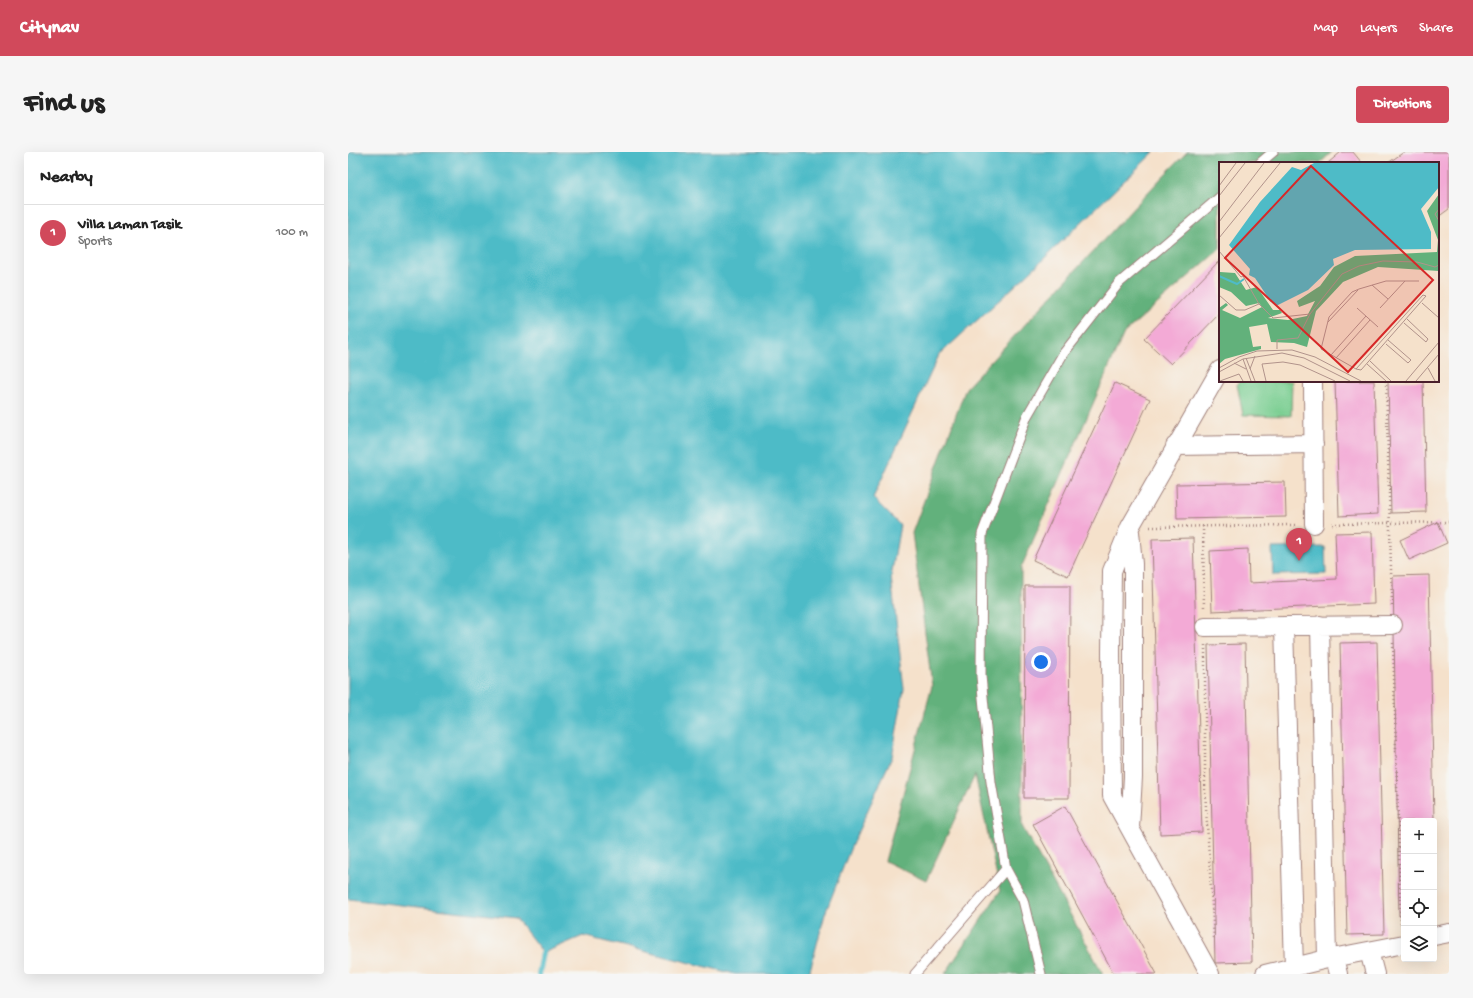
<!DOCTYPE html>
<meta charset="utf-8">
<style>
body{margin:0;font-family:"Gochi Hand",sans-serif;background:#f6f6f6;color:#222}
.controls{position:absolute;right:12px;bottom:12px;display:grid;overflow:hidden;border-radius:4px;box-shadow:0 4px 16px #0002}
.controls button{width:36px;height:36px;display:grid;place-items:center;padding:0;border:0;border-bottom:1px solid #e0e0e0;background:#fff;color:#222;font:20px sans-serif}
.you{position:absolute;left:693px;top:510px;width:14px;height:14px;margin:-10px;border:3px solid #fff;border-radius:50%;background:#1a73e8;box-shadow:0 0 0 6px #1a73e833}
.badge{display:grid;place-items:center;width:26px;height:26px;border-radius:50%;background:#d1495b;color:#fff;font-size:13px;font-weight:700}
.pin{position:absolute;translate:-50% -33px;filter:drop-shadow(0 1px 2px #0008)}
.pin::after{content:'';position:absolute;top:21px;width:14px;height:12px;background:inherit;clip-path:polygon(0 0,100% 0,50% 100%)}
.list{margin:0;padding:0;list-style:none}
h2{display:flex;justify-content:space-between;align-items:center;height:52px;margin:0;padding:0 16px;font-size:17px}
h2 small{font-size:13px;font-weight:400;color:#767676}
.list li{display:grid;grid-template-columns:26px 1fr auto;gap:12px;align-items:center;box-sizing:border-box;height:56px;padding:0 16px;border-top:1px solid #e0e0e0}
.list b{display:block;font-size:15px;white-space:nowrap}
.list p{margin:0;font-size:13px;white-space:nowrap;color:#767676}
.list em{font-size:13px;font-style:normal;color:#767676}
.icon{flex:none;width:22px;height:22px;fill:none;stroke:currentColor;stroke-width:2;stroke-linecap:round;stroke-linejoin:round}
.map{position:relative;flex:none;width:1101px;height:822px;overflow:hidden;border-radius:4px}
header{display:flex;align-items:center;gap:24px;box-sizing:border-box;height:56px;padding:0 20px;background:#d1495b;color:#fff}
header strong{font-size:19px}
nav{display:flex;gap:22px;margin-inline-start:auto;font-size:14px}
.intro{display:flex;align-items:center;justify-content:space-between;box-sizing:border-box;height:96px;padding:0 24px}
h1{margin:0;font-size:28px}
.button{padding:10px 18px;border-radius:4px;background:#d1495b;color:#fff;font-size:14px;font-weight:700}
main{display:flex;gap:24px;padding:0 24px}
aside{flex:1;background:#fff;border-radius:4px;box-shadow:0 4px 16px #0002}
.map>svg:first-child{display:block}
</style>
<header>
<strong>Citynav</strong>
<nav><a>Map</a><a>Layers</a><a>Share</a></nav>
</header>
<div class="intro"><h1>Find us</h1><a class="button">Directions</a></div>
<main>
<aside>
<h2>Nearby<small></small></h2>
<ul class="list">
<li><span class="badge">1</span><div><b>Villa Laman Tasik</b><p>Sports</p></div><em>100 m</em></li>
</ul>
</aside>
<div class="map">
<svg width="1101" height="822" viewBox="0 0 1101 822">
<rect width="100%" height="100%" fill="#f6f6f2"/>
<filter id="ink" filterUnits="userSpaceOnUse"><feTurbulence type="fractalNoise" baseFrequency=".025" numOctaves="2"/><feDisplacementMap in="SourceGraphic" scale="8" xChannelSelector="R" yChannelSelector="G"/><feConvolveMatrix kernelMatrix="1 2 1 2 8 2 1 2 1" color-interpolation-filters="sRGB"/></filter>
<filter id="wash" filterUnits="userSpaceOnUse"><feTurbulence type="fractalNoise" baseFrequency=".012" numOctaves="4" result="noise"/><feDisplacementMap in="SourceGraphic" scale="16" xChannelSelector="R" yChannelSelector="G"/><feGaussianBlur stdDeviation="0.9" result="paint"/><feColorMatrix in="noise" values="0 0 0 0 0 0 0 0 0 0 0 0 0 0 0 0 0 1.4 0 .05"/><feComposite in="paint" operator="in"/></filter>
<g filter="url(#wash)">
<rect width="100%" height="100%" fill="#f5e1cb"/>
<!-- green -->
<path fill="#79ce91" stroke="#62765e" d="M892,229H944L943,264L895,263L889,232Z"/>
<!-- forest -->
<path fill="#62b17b" stroke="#566853" d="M839,0H984L972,11H872V97L776,181L673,416L674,674L755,822H597L652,739L627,623L578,729L537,709L584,534L564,381L618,236L817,22Z"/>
<!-- water -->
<path fill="#4ebbc7" stroke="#4c6d79" d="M0,0H806L681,121L591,203L525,346L552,373L543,425L556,537L544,605L503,695L477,762L461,822H387L235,784L195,801L168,766L0,747Z
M977,395L978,422L925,423L924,396Z"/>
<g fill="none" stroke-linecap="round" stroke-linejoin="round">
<!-- stream -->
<path stroke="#4ebbc7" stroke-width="6" d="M191,822L195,801"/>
</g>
<g id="blocks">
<!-- building -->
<path fill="#f3aad6" d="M993,0H1005L1014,11H980Z
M1056,0H1101V57L1090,65V11H1040Z
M872,108V161L823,212L796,187Z
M987,229H1026L1030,362L991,364Z
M1040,229H1075L1078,360L1043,361Z
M767,231L802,247L720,424L685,408Z
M937,330L938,365L829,367L828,332Z
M1090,370L1099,391L1061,408L1052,388Z
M1024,380L1026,452L864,459L862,399L900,397L901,431L989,427L987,381Z
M845,386L854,680L812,682L804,387Z
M1081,423L1086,669H1056V764H1051L1045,424Z
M677,434H722L721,646H676Z
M1029,490L1036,782L999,783L992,491Z
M897,492L904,810L867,811L860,493Z
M717,654L799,804L809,822H766L685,672Z"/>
</g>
</g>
<g filter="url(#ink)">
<use href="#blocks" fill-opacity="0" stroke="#a0807b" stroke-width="1"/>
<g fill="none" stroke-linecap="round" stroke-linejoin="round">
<!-- service casing -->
<g stroke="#a0807b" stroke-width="11">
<path id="service" d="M912,11L925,0
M658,717L675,748L693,822
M567,822L658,717L643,630L633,524L634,382L679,264L715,202L771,131L872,45"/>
</g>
<!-- minor casing -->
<g stroke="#a0807b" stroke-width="20">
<path id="minor" d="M965,229L966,372
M827,294L966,292
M972,473L979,807
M936,474L946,815
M857,475L1045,473
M782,676L785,625V412L782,380
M1086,784L1101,781
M1021,799L1027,822
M986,806L990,822
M862,822L764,644L763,500L764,419L782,375L872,218
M917,822L979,807L1056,792"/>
</g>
<!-- path -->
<path stroke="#a0807b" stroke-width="2.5" stroke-dasharray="1 3" stroke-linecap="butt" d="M1038,229L1044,454
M984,372L1101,370
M855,374L856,458
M802,375L947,373
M1045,491L1053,774
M857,493V638L866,788"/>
<!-- service -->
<use href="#service" stroke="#fff" stroke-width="9"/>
<!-- minor -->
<use href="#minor" stroke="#fff" stroke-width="18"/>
</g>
</g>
<!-- overview -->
<g transform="translate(871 10)">
<rect width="220" height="220" fill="#f5e1cb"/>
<path d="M220,32V109L159,105L124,120L97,149L88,185L75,181L52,180L48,162L30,165L34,185L42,184V187L6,197L0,202V146L7,141L9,143L3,148L21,156L43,145L40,141L27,144L12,130L0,125L1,110L16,111L27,128L38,125L54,148H61L63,151L49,156L69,158L88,154L96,139L80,145L78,139L101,124L115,105L136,94L218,90L219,78L208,49Z" fill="#62b17b"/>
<path d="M95,1H220V25L202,47L212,70V87L136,88L114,97L115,103L89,128L57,144L52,140L36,116L30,113L31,107L10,83L41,40L73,5L82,8Z" fill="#4ebbc7"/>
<path fill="none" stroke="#4ebbc7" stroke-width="2" d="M0,114L18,122L25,117"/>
<path fill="none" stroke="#b1938b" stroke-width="1" d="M0,24L17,1M0,34L26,1M220,47L216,52L220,59M0,60L45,1M0,76L61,1M0,89L22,115L24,114L40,142L54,156L91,152L123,112L140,104L164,99L198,100L216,105L220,103M153,123L169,137M0,133L17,148H26L40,142M203,141L220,156M138,146L159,165M161,146L186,119M109,160L139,128M185,161L207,180L209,177L188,157M167,182L189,201L192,198L169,178M58,187V178L79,176L91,152M112,193L147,154M27,196L36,219M117,196L151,158M24,197L32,219M151,199L172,219M15,201L27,207M148,202L167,219M0,206L20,195L38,189L73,188L96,195L142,219M209,206L216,219M31,207L36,194M137,207L204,133L207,134L142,208L137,207L102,187L110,155L133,130L140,127L167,119H200M0,210L24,197L63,191L85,196L131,219M1,219L20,212L24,219M47,219L43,202L64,200L81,203L116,219M187,219L220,180M197,219L220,192"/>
<path fill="#d62828" fill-opacity="0.15" stroke="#d62828" stroke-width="2" d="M92,4L214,118L129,210L6,96Z"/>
<rect width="220" height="220" fill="none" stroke="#4a1f2b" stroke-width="2"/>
</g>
</svg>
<div class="controls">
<button>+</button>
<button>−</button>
<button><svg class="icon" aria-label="locate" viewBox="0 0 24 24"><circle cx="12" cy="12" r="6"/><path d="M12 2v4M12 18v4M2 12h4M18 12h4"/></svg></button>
<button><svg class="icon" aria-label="layers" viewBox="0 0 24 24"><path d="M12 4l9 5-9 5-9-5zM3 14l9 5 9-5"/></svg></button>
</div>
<div class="you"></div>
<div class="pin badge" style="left:951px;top:409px">1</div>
</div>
</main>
